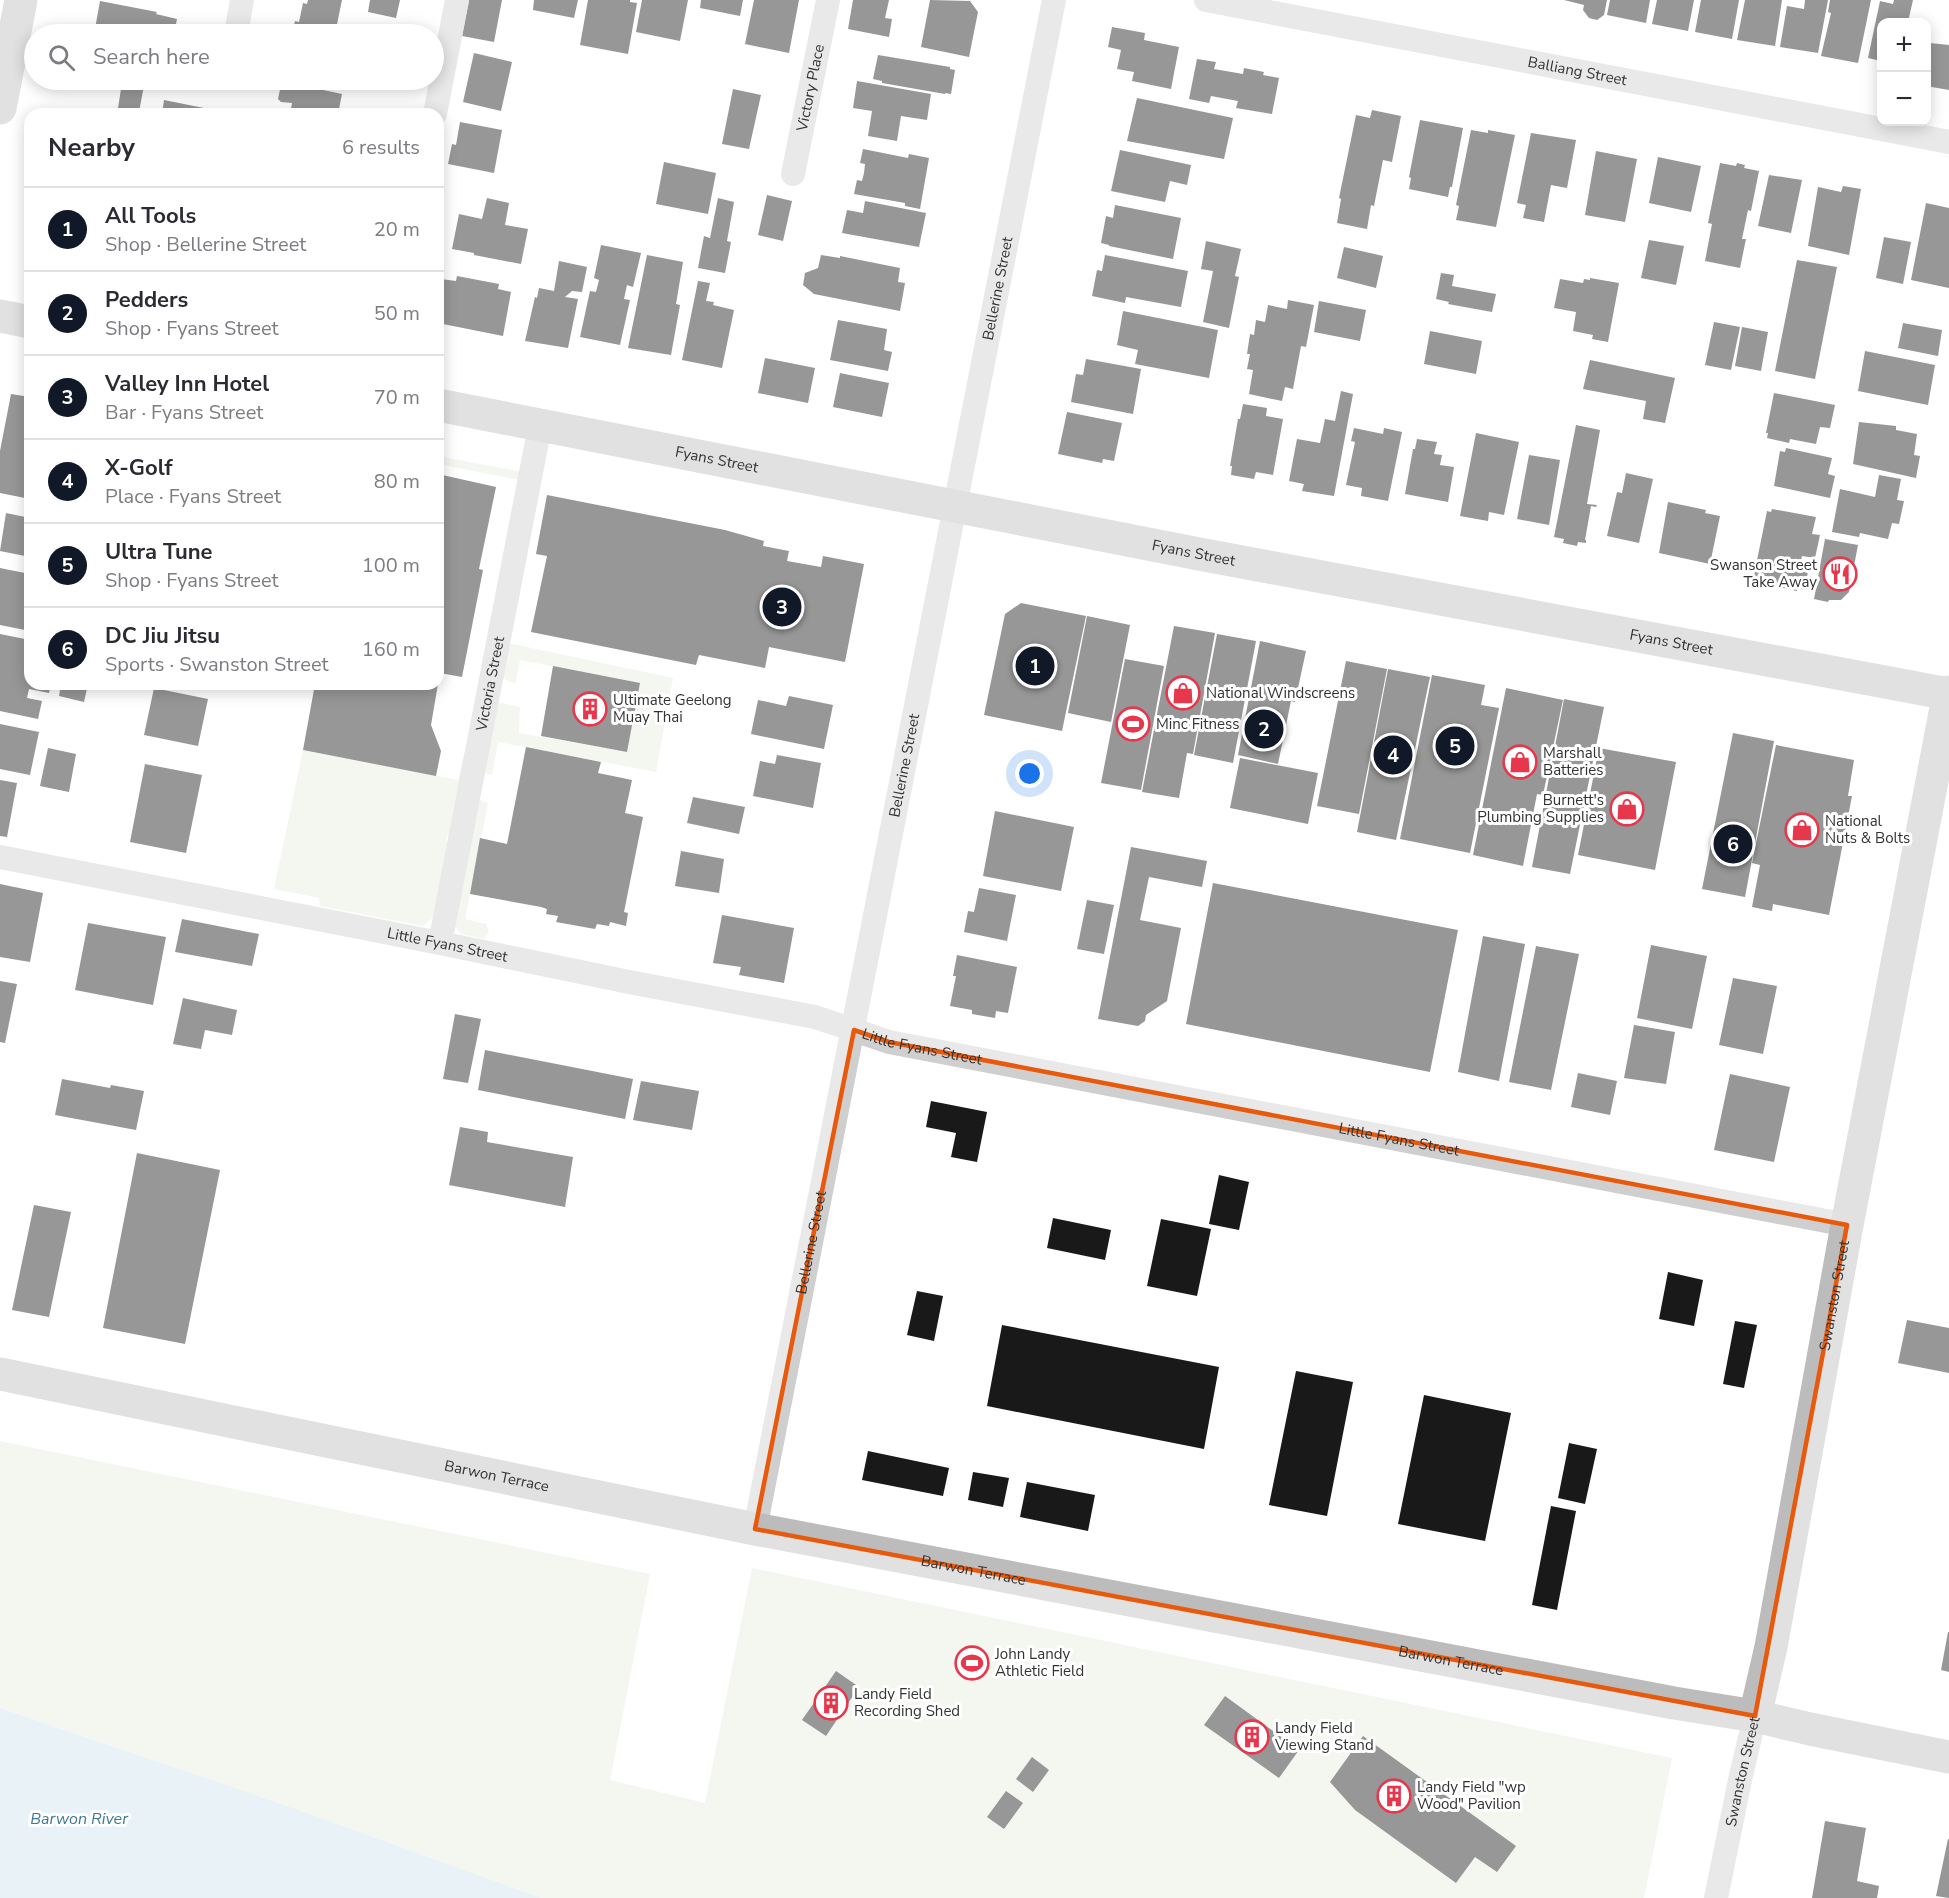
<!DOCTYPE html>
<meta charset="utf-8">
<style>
body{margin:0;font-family:"Nunito Sans",sans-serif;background:#f2f2f3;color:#2b2b33}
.controls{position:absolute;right:18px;top:18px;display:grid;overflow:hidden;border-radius:12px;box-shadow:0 3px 15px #0003}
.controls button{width:54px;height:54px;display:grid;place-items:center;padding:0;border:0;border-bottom:2px solid #e1e1e2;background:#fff;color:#2b2b33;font:30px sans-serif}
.you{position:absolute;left:1030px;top:774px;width:21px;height:21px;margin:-15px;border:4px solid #fff;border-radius:50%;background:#1a73e8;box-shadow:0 0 0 9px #1a73e833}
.badge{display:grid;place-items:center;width:39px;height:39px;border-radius:50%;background:#111827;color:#fff;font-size:20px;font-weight:700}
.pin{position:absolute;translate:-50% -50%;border:3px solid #fff;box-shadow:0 2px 6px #0006}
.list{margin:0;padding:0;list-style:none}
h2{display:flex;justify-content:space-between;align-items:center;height:78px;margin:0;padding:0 24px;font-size:26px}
h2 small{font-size:20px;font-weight:400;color:#7c7c81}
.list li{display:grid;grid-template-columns:39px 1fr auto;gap:18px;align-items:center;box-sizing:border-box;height:84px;padding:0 24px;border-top:2px solid #e1e1e2}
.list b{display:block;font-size:22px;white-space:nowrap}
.list p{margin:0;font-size:20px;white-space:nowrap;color:#7c7c81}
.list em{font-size:20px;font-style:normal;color:#7c7c81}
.icon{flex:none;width:33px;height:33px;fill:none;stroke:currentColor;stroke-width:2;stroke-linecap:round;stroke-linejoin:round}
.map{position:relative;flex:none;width:1949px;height:1898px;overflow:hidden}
.search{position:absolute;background:#fff;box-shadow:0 3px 15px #0003;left:24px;top:24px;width:420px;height:66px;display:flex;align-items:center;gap:15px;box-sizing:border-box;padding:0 21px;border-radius:33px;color:#7c7c81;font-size:22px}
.panel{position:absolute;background:#fff;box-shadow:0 3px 15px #0003;left:24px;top:108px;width:420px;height:582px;border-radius:18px}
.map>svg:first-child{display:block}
</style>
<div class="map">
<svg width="1949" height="1898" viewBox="0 0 1949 1898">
<rect width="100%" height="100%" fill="#fff"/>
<!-- green -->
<path fill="#e6ebde" d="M438,456L522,472L520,480L438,464Z
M508,643L673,678L656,772L498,742L492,775L487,774L484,770L495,704L502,703L520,707L519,733L627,752L639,683L520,660L515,684L500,677Z
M468,738L452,834L447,836L446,841L450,847L438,913L423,926L320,906L319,898L274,889L303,750L458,780Z
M480,800L488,803L465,919L486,924L489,931L484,939L461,934L453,924L477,802Z
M0,1441L650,1574L610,1780L705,1803L752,1568L1672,1758L1644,1898H542L288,1806L0,1708Z"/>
<!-- water -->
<path fill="#cee3ed" d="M0,1708L288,1806L542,1898H0Z"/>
<!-- building -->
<path fill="#191919" d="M308,0H342L336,29H333L331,34H292L295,21L299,22L303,3L307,4Z
M370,0H400L396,18L368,12Z
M469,0H502L494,42L462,36Z
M534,0H578L574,18L533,10Z
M588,0H630V2L637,3L628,54L580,45Z
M642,0H688L680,41L636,32Z
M701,0H743L740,16L700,8Z
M754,0H799L789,53L745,44Z
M853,0H889L885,18L892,19L889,37L848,29Z
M930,0L970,1L978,12L969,57L921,47Z
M1564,0H1607L1604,15L1597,20L1589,18L1583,10L1584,5Z
M1610,0H1650L1646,23L1607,15Z
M1657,0H1694L1688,31L1652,24Z
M1701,0H1739L1732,39L1695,32Z
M1745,0H1782L1775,46L1737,40Z
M1805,0H1828L1818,53L1780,47L1787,6L1804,9Z
M1830,0H1871L1858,63L1821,56L1831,13L1828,12Z
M1894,0H1913L1908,22H1881V61L1868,58L1880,1L1893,4Z
M100,1L157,12L156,14L177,19L175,29L154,25L152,34H104V30L95,29Z
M1112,27L1145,33L1144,40L1179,47L1171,89L1132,81L1134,72L1117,69L1121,50L1108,47Z
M1930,43L1949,45V90L1926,86L1928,67L1926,66V63Z
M474,53L512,62L501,111L463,102Z
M878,55L950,67V69L955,70L951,94L945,93V94L882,83V81L873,79Z
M1197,59L1216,62L1214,69L1243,74L1244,68L1264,72L1263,75L1279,78L1272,114L1236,108L1238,101L1211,96L1209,103L1189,99Z
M86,80H145L139,112L118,108L121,89L85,83Z
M282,80H316L314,88L342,94L338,114H290L292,103L281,102L278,99Z
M857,81L931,94L927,120L901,116L897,141L868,136L872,111L853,108Z
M733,89L761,95L749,149L722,144Z
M1137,98L1233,118L1224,159L1127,141Z
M164,100L209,109L208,114H162Z
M1372,110L1401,116L1392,162L1383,160L1374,206L1371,205L1367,229L1337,223L1341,199L1339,198L1356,115L1370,118Z
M1420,120L1463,128L1452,187H1450L1448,197L1409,189L1411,178L1409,177Z
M460,122L502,130L494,173L448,164L452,144L456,145Z
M1471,130L1488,133V130L1515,135L1496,227L1456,220L1459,206L1456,205Z
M1531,133L1576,140L1567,188L1551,185L1544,222L1523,218L1526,205L1517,203Z
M863,149L908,158L909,154L929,158L920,209L905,206V203L854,194L857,180L862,181L864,173L865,164L860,163Z
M1120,150L1191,165L1187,185L1170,181L1165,202L1111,191Z
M1596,151L1637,159L1625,222L1585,215Z
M1658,157L1701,166L1691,212L1649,203Z
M664,162L716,173L708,214L656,204Z
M1720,163L1736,166L1737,163L1745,165L1744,168L1759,171L1751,211L1748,210L1742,239H1746L1740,268L1705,261L1712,224L1708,223Z
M1769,175L1802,180L1791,233L1758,226Z
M1843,186L1861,189L1849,255L1808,246L1818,187L1841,192Z
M767,195L792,201L783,241L758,235Z
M487,198L509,203L505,225L528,229L521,264L474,255V253L452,249L459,214L482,219Z
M718,198L734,202L727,241L731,242L725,273L698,268L704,236L710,238Z
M865,201L926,213L919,247L842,233L847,210L863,213Z
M1926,203L1949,208V288L1911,280Z
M1115,205L1181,218L1173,259L1109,246V245L1101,243L1106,216L1113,218Z
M1884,237L1911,242L1903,284L1876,278Z
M1649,240L1684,246L1676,285L1641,278Z
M1206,241L1241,249L1235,276L1239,277L1229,328L1203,322L1213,271L1201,269Z
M601,245L641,253L633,287L627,285L624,299L630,300L620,345L580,337L590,291L596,292L599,280L594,278Z
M1344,247L1383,256L1376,288L1337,278Z
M647,255L683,262L676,304L680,305L671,355L628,348Z
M821,255L840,258V256L900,268L898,282L905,283L900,311L814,294L803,285L805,273L818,268Z
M1105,255L1188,271L1181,307L1126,297L1125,303L1092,296L1097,270L1102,271Z
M1797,260L1837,267L1815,379L1775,371Z
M559,261L587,267L582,292L572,291L565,297L578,299L568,348L525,341L535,297L537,298L539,288L554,291Z
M1441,273L1454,275L1452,286L1496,294L1492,312L1448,304L1449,302L1436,299Z
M457,276L499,284L498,289L511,292L503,336L438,323V296L441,279L456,281Z
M1590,278L1619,283L1608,342L1592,339L1593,335L1573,331L1576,312L1554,308L1560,279L1583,283L1584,279L1590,280Z
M698,281L710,283L706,301L714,302L713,305L734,310L722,368L682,360Z
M1288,300L1314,305L1306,347L1301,346L1293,389L1285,387L1282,401L1249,394L1253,370L1247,369L1250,354H1247L1250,334L1254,335L1256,320L1265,322L1268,305L1287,309Z
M1319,301L1366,310L1360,341L1314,332Z
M1123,311L1218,330L1209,378L1135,364L1138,350L1117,345Z
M838,320L887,329L884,350L892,352L888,371L830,360Z
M1714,322L1740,327L1731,370L1705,365Z
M1903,323L1942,330L1938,356L1898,348Z
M1742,327L1768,332L1761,371L1735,366Z
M1430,331L1482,341L1476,374L1424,364Z
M1865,351L1935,365L1928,405L1858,391Z
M765,358L815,368L808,403L758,393Z
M1086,359L1141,369L1133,414L1071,402L1076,374L1083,375Z
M1590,360L1675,378L1665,423L1643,419L1646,401L1583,389Z
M840,373L889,383L882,417L833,407Z
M1341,391L1353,394L1334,496L1302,491L1304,484L1289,481L1297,439L1320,443L1325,419L1335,421Z
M1774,393L1835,405L1830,428L1820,427L1816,444L1790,439L1789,443L1767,438L1768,433H1766Z
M11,394L30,397V499L0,493V451Z
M1243,404L1267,408L1266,416L1283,419L1273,475L1256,472L1254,479L1231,475L1232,466H1230L1238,419H1240Z
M1067,412L1122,423L1114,461L1103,459L1102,463L1058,454Z
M1859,422L1896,426V430L1917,434L1914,455L1920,456L1916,478L1853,464Z
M1576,425L1600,430L1587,504L1597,505L1596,507L1591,506L1585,540H1586V543L1578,542L1577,546L1563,543L1564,539L1554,537Z
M1354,428L1383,434L1384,428L1402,432L1388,501L1361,496L1362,488L1346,485L1355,442L1351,441Z
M1476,433L1519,442L1504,515L1489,512L1488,521L1460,516Z
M1417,439L1437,442L1434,454L1442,455L1440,465L1454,467L1448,502L1405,494L1413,449H1415Z
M1786,448L1832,458L1828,474L1835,476L1830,498L1774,486L1780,451L1785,452Z
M1529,455L1560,460L1549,525L1517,519Z
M1626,473L1653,479L1639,543L1607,536L1617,492L1622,493Z
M438,474L496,487L479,569L483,570L462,677L440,673L439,680Z
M1879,475L1901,479L1897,500L1904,501L1899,524L1892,523L1888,539L1860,533L1859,537L1832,532L1840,489L1875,497Z
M547,495L725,530L764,541L763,546L789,551L787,561L821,567L823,556L864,564L845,662L769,647L765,668L699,655L696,665L531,632L547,556L536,554Z
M1668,502L1706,510L1705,513L1720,516L1710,564L1659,553Z
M1772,509L1816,517L1812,534L1820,535L1815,558L1802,556L1801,561L1810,563L1804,590L1797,588V591L1764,584L1765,582L1753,580L1767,511L1771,512Z
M6,513L30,518V557L0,551Z
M1825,539L1858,545L1849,592L1841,600H1829L1828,602L1814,599Z
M0,568L30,574V631L0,625Z
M1021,603L1086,616L1062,731L984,715L1005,614Z
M1087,616L1130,625L1111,722L1068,713Z
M1174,626L1215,633L1193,754L1187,753L1179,798L1142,792Z
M0,634L30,640V684H51L49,693L29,689L27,698L42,701L38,719L0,711Z
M1217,634L1256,641L1233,763L1194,755Z
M1260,641L1306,651L1295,702L1291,701L1278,764L1238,755Z
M1125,659L1164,666L1141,790L1101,783Z
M1346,661L1387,669L1359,814L1317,806Z
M553,666L640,683L627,752L541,736Z
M1388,669L1430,677L1396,840L1357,832Z
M1432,675L1485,685L1481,705L1499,708L1470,853L1400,839Z
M61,684H88L84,702L59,696Z
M174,684H198L197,690Z
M315,684H438L431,725L441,751L436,776L303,750Z
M154,688L208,699L198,746L144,735Z
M1506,688L1563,700L1543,795L1537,794L1523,866L1473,855Z
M789,696L833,705L824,749L751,734L758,700L786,706Z
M1564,699L1604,707L1570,874L1532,867Z
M0,724L39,732L30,775L0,769Z
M1733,733L1774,741L1745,897L1702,889Z
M1776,745L1854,760L1848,796H1852L1829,915L1773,904L1772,911L1752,907L1760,865L1752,863Z
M526,747L601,762L598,773L632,780L625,813L643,817L624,912L628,913L626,926L610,922L609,926L597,924L595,929L556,922L558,916L546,914L547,909L541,907L470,894L480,838L507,844Z
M48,748L76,754L69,792L40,786Z
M1599,748L1676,762L1655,870L1578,855Z
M777,755L821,763L813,808L753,796L760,761L775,764Z
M1240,758L1318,773L1308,824L1230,808Z
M145,764L202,775L186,853L130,842Z
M0,780L17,783L7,837L0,836Z
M693,797L745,807L739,834L687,823Z
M995,811L1074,827L1061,891L983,876Z
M1131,847L1207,861L1202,887L1149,877L1140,920L1181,928L1167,1001L1146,1015L1145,1021L1138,1026L1098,1019Z
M681,851L724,859L719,893L675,886Z
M1213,883L1458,930L1430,1072L1186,1024Z
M0,884L43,893L30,962L0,957Z
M979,888L1016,895L1007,941L964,932L968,911L974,912Z
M1087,900L1114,905L1104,954L1077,949Z
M722,915L794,928L784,983L739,975L741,967L713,963Z
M182,919L259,934L252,966L175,952Z
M88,923L166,937L153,1005L75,990Z
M1483,936L1525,944L1499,1081L1458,1072Z
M1651,945L1707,956L1692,1029L1637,1018Z
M1536,946L1579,954L1551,1090L1509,1082Z
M957,955L1017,967L1008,1013L996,1011L995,1018L972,1014V1010L950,1006L956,976H953Z
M1733,978L1777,986L1763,1054L1719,1045Z
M0,981L17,984L5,1043L0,1042Z
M183,998L237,1010L232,1035L205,1030L201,1049L173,1044Z
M455,1014L481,1019L468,1083L443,1079Z
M1634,1025L1675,1032L1666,1084L1624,1078Z
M485,1050L633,1079L625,1119L478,1090Z
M1578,1073L1617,1081L1610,1115L1571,1107Z
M1730,1074L1790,1087L1774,1162L1714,1150Z
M62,1079L110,1088L111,1085L144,1091L136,1130L55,1115Z
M641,1081L699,1091L692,1130L633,1120Z
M931,1101L987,1112L977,1162L951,1157L956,1133L926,1127Z
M460,1127L488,1132L487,1142L573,1157L565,1207L449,1185Z
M137,1153L220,1170L185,1344L103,1328Z
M1219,1175L1249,1182L1239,1230L1209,1224Z
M34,1205L71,1212L49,1317L12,1310Z
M1053,1218L1111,1230L1105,1260L1047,1248Z
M1161,1219L1211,1229L1197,1296L1147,1286Z
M1668,1272L1703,1280L1694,1326L1659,1319Z
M917,1291L943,1296L934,1341L907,1335Z
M1907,1320L1949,1328V1373L1898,1363Z
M1735,1321L1757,1325L1744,1388L1723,1384Z
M1002,1325L1219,1367L1204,1449L987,1406Z
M1296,1371L1353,1382L1327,1516L1269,1505Z
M1424,1395L1511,1413L1485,1541L1398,1524Z
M1569,1443L1597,1449L1585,1504L1558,1498Z
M868,1451L949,1468L943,1496L862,1480Z
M973,1472L1009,1478L1003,1507L968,1500Z
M1027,1482L1095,1495L1088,1531L1020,1517Z
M1551,1506L1576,1511L1557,1610L1532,1605Z
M1948,1632H1949V1672L1941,1670Z
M836,1671L859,1687L826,1736L802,1720Z
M1225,1696L1299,1750L1279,1778L1204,1725Z
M1363,1736L1516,1846L1497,1872L1475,1857L1456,1883L1355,1810L1330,1782Z
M1032,1757L1049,1770L1033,1792L1016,1779Z
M1006,1791L1023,1803L1004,1829L987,1817Z
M1825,1821L1866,1828L1857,1881L1879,1886L1877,1898H1812Z
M1948,1839H1949V1898L1936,1896Z"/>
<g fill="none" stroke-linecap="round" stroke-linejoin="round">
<!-- street -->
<g stroke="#cfcfcf" stroke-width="24">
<path id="s1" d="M1206,0L1949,142"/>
<path d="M236,34L242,0"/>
<path d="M435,114L457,0"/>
<path id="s2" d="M793,174L828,0"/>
<path id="s3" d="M0,857L440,943L634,983L815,1017L889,1042L1847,1225"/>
<path id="s4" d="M440,943L540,426"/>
<path id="s5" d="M755,1529L1054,0"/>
<path id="s6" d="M1716,1898L1740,1780L1755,1716"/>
</g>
<!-- secondary -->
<g stroke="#bcbcbc" stroke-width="33">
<path d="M0,108L21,0"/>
<path d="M0,316L30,322"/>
<path id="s7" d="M438,405L1199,554L1949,694"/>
<path id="s8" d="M0,1374L755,1529L1674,1703L1755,1716L1810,1729L1949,1757"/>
<path id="s9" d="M1755,1716L1771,1647L1847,1225L1949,692"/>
</g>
</g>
<!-- marked area -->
<path d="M0 0H1949V1898H0ZM854,1030L889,1042L1847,1225L1755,1716L755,1529Z" fill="#fff" fill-opacity=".55" fill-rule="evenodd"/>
<path fill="none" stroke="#e8590c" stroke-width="4.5" stroke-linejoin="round" d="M854,1030L889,1042L1847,1225L1755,1716L755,1529Z"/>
<!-- icons -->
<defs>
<g id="restaurant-ring" transform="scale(1.725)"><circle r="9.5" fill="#fff" stroke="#e6374c" stroke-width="1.5"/><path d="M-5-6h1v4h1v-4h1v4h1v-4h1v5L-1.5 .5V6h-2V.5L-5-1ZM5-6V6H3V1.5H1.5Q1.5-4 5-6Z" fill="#e6374c"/></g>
<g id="shop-ring" transform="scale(1.725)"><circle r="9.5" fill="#fff" stroke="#e6374c" stroke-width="1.5"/><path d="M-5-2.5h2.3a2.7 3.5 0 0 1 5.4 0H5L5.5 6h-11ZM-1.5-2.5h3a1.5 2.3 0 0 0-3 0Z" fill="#e6374c"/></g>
<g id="building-ring" transform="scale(1.725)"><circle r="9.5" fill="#fff" stroke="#e6374c" stroke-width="1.5"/><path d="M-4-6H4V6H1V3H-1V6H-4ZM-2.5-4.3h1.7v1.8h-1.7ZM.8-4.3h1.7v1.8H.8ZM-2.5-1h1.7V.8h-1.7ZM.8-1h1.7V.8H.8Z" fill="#e6374c"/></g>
<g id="stadium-ring" transform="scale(1.725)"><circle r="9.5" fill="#fff" stroke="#e6374c" stroke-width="1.5"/><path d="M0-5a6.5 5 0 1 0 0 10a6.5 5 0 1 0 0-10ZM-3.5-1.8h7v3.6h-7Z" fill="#e6374c"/></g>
</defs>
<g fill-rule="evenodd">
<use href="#restaurant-ring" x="1840" y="574"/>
<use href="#shop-ring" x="1183" y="693"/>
<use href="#building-ring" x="590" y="709"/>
<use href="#stadium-ring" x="1133" y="724"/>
<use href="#shop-ring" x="1520" y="762"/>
<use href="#shop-ring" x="1627" y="809"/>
<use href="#shop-ring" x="1802" y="830"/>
<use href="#stadium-ring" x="972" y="1663"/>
<use href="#building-ring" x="831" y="1703"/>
<use href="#building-ring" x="1252" y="1737"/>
<use href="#building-ring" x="1394" y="1796"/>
</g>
<g text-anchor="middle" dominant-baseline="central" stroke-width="6" stroke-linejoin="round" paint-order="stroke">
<!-- street labels -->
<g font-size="15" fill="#323232" stroke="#fff">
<text stroke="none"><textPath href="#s1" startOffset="378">Balliang Street</textPath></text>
<text stroke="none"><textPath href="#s2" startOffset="88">Victory Place</textPath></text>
<text stroke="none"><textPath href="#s5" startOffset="1264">Bellerine Street</textPath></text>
<text stroke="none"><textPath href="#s7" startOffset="284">Fyans Street</textPath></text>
<text stroke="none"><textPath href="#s7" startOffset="770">Fyans Street</textPath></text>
<text stroke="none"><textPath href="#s7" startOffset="1256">Fyans Street</textPath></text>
<text stroke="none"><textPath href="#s4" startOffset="264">Victoria Street</textPath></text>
<text stroke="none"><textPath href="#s5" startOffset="778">Bellerine Street</textPath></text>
<text stroke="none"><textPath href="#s3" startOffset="456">Little Fyans Street</textPath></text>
<text stroke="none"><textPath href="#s3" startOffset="942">Little Fyans Street</textPath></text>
<text stroke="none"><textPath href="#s3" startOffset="1428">Little Fyans Street</textPath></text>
<text stroke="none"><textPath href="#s5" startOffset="292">Bellerine Street</textPath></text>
<text stroke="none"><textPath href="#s9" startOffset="428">Swanston Street</textPath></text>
<text stroke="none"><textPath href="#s8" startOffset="507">Barwon Terrace</textPath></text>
<text stroke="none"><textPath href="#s8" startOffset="993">Barwon Terrace</textPath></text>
<text stroke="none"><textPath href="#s8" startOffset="1479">Barwon Terrace</textPath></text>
<text stroke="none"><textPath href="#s6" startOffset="129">Swanston Street</textPath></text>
</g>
<!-- poi labels -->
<g font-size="15" fill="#323232" stroke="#fff" text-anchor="start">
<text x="1817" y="565" text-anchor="end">Swanson Street<tspan x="1817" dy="17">Take Away</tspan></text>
<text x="1206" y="693">National Windscreens</text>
<text x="613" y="700">Ultimate Geelong<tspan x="613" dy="17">Muay Thai</tspan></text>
<text x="1156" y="724">Minc Fitness</text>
<text x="1543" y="753">Marshall<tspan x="1543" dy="17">Batteries</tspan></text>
<text x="1604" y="800" text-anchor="end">Burnett's<tspan x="1604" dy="17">Plumbing Supplies</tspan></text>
<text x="1825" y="821">National<tspan x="1825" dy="17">Nuts &amp; Bolts</tspan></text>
<text x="995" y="1654">John Landy<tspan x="995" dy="17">Athletic Field</tspan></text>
<text x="854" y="1694">Landy Field<tspan x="854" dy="17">Recording Shed</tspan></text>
<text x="1275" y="1728">Landy Field<tspan x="1275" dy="17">Viewing Stand</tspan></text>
<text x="1417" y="1787">Landy Field "wp<tspan x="1417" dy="17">Wood" Pavilion</tspan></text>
</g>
<!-- water labels -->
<g font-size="16" font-style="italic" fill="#3f7896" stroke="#fff">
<text x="79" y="1819">Barwon River</text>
</g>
</g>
</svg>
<div class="controls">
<button>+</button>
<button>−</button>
</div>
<div class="you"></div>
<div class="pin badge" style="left:1035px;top:666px">1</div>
<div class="pin badge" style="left:1264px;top:729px">2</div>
<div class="pin badge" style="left:782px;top:607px">3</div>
<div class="pin badge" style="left:1393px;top:755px">4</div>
<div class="pin badge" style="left:1455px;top:746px">5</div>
<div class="pin badge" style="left:1733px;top:844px">6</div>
<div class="search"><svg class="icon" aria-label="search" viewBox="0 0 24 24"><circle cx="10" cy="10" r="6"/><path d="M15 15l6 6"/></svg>Search here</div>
<section class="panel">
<h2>Nearby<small>6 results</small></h2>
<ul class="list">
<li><span class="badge">1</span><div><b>All Tools</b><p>Shop · Bellerine Street</p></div><em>20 m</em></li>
<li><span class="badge">2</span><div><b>Pedders</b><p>Shop · Fyans Street</p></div><em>50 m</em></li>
<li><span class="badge">3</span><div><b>Valley Inn Hotel</b><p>Bar · Fyans Street</p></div><em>70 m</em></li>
<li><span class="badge">4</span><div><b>X-Golf</b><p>Place · Fyans Street</p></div><em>80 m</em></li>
<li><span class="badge">5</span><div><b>Ultra Tune</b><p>Shop · Fyans Street</p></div><em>100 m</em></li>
<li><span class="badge">6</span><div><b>DC Jiu Jitsu</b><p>Sports · Swanston Street</p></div><em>160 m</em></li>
</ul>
</section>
</div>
